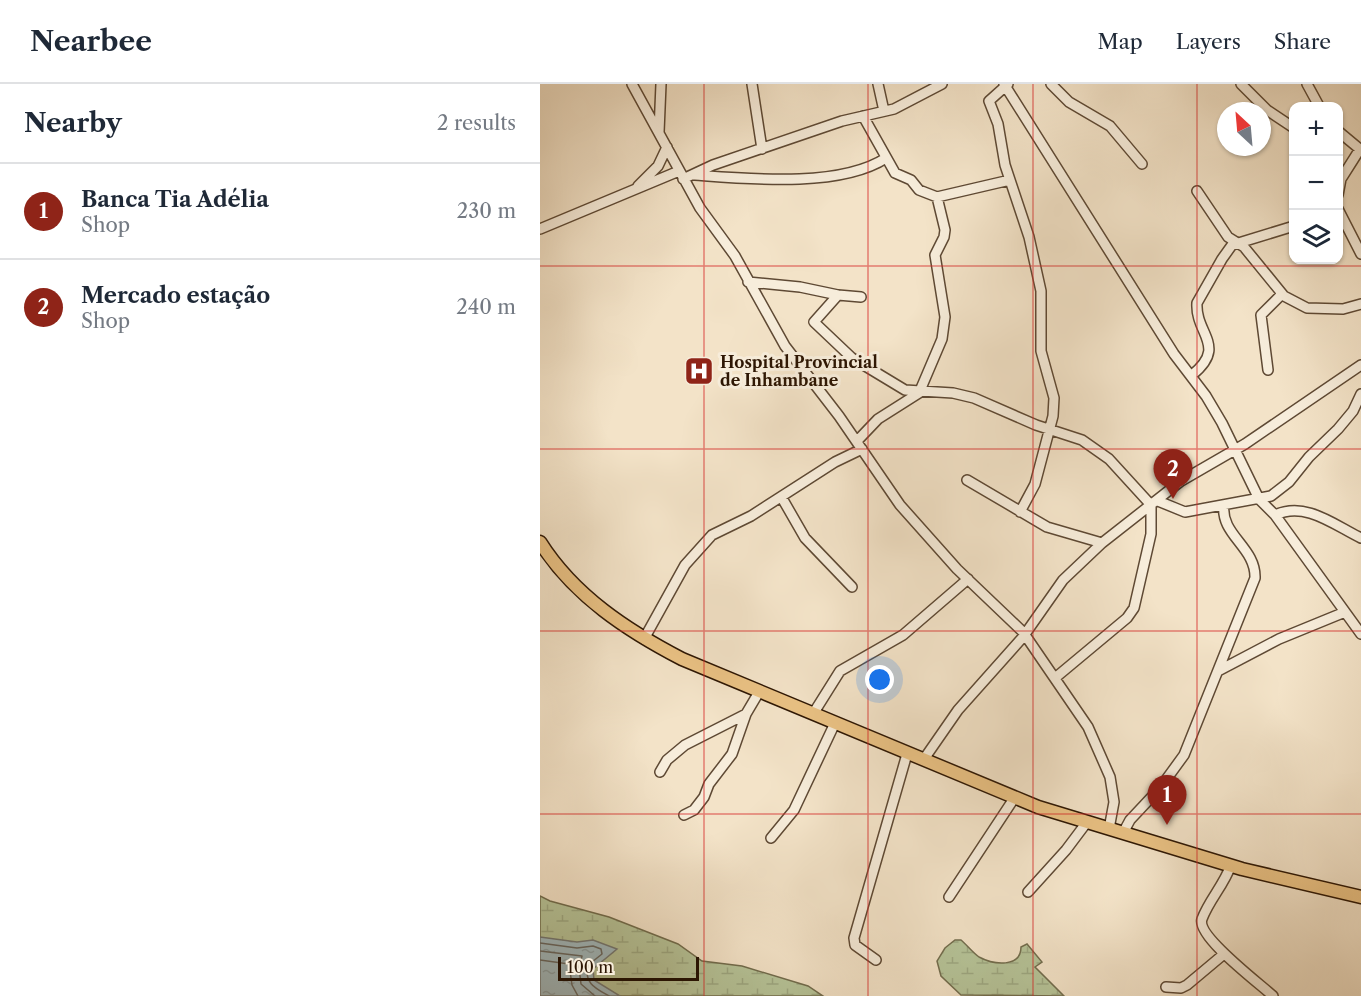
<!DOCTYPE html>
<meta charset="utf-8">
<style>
body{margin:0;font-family:"Libre Caslon Text",serif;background:#f2f2f3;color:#1f2937}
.controls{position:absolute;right:18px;top:18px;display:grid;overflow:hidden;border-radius:12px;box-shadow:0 2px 4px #0004}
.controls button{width:54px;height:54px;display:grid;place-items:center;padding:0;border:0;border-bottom:2px solid #e0e1e3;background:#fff;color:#1f2937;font:30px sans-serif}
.compass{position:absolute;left:677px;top:18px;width:54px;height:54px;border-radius:50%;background:#fff;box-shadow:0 2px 4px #0004;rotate:334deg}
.scale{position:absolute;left:18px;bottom:15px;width:141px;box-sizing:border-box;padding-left:6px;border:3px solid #2d1603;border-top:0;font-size:16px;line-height:21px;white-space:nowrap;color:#2d1603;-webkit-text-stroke:4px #f7eddb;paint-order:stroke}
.you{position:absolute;left:340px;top:596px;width:21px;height:21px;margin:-15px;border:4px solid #fff;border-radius:50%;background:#1a73e8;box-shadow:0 0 0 9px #1a73e833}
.badge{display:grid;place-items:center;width:39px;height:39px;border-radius:50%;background:#8f2418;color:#fff;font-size:20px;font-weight:700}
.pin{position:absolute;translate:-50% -50px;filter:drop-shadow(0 2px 3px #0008)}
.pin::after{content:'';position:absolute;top:32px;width:21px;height:18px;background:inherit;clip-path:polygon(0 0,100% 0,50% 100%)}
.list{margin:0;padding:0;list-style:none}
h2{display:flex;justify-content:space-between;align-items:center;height:78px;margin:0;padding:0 24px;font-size:26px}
h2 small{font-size:20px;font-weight:400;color:#747a83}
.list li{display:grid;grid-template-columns:39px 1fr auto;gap:18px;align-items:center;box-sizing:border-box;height:96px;padding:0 24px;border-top:2px solid #e0e1e3}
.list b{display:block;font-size:22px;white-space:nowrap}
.list p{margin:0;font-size:20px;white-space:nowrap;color:#747a83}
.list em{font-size:20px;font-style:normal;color:#747a83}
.icon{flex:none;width:33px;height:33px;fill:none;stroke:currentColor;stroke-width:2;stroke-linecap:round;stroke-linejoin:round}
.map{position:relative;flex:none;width:821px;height:912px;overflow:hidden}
header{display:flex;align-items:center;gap:36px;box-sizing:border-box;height:84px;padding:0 30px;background:#fff;border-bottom:2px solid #e0e1e3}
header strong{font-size:28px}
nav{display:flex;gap:33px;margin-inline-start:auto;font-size:21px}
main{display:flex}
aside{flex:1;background:#fff}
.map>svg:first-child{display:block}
</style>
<header>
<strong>Nearbee</strong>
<nav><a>Map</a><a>Layers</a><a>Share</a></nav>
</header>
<main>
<aside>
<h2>Nearby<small>2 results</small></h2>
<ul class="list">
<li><span class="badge">1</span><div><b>Banca Tia Adélia</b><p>Shop</p></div><em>230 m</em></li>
<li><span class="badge">2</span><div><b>Mercado estação</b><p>Shop</p></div><em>240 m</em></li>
</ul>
</aside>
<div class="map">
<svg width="821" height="912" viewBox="0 0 821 912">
<defs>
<pattern id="wetland-marsh" width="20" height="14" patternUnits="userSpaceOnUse" patternTransform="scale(1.5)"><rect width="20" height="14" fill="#b6c499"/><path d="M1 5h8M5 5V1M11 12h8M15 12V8" fill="none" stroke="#9da882"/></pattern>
<pattern id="water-ripples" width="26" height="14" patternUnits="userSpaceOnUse" patternTransform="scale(1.5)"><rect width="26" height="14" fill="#a1bbc1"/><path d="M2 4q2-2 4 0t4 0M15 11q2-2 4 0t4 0" fill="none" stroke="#8ba0a4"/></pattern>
</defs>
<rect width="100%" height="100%" fill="#f3e3c8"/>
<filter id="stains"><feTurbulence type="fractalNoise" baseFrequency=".00333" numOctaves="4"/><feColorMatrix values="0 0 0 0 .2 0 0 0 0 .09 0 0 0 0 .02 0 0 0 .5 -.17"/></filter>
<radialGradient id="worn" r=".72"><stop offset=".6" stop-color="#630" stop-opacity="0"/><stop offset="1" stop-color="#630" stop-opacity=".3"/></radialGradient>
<!-- wetland -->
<path fill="url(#wetland-marsh)" stroke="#726d4e" stroke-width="1.5" d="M0,812L10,817L69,833L138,860L162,877L202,882L268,902L283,912H0Z
M415,856H421C427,861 433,869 439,873C454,881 481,884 481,863L487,860L502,878L495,883L524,912L421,911L401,892L397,877L405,864Z"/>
<!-- water -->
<path fill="url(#water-ripples)" stroke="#737975" stroke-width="1.5" d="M0,853L37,858L53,856L77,865L53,885L54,896L80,912H0Z"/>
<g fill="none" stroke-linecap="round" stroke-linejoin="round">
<!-- shore -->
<path stroke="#676862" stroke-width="1.5" d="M0,859L37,864L53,862L61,865L62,870L47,882C45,900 55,904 69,912
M0,867L42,872L39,884L41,900L55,912
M0,876L29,880L32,901L38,912"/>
<!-- minor casing -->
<g stroke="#5e4934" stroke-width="12">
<path id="minor" d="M92,0L160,124L195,172L245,262L299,332L360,421L417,485L483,548L548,643L570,693L574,718L569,745
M212,0L222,65
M338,0L344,27
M464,0L634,270L666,312L682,339L719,415L735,431L821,550
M468,0L449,17L458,40L465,81L489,153L501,207V267L514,314L513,332L495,400L480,428
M511,0L529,18L570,42L602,80
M701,0L727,26L754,44
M767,0L779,22
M323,32L355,89L371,96L379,106L397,113L470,96
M798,47L821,66
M119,48L121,0
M155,91C209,95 300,104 346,74
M143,95L173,81L302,37L354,25L402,0
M98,102L118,82L127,63
M657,107L688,153L704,163L744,212L767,224L803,225L821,220
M798,111L801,95L820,65
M798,125L821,170
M0,145L139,87
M208,198L260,203L298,211L274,238L312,274L365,306L413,309L434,314L496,341L542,356L569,375L611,421V450L594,524L587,534L515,594
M298,211L321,213
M728,286L721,231L742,210
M652,291C688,262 655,250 657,219L682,175L692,161L754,142
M317,357L338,335L379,309L402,255L405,233L395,171L404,153L405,146L397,113
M427,396L507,443L562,459
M242,414L265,454L312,503
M618,417L645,428L731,412L749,398L769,373L798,345L813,327L821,310
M735,431C766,417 794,441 821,454
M104,555L145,481L172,451L211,432L295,378L322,365
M680,586L739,555L805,528
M273,630L300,587L363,551L428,495
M384,675L418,626L483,553L523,496L562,459L641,397L705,360L821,281
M120,688L127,676L145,661L206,630L219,608
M144,731L154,726L164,713L169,700L192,670L206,630
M583,749L590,736L620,704L644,671L715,494C716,463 680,451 684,421
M231,754L254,726L295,639
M691,781C684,801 669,816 662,835C656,852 719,899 733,912
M488,808L526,766L547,738
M409,813L475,713
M336,876L315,861L314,854L367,670
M626,903L641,904L647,901L684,870"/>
</g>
<!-- major casing -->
<g stroke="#2d1603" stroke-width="15">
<path id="major" d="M0,458C34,512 88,547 142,575L498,723L702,785L821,813"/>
</g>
<!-- minor -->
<use href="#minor" stroke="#f7eddb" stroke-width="9"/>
<!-- major -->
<use href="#major" stroke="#eac284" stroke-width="12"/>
</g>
<!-- grid -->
<path fill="none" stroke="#d62828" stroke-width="1.5" stroke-opacity="0.55" d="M164,0V912M328,0V912M493,0V912M657,0V912M0,182H821M0,365H821M0,547H821M0,730H821"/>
<!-- icons -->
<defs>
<g id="hospital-square" transform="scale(1.5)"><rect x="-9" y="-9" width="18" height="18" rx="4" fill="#8f2418" stroke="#f7eddb"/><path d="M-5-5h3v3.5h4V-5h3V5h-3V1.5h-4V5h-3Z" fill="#fff"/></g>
</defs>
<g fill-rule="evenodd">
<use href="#hospital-square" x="159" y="287"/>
</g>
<g text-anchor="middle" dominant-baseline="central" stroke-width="6" stroke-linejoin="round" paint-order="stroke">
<!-- poi labels -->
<g font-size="16" font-weight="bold" fill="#2d1603" stroke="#f7eddb" text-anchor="start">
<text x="180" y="278">Hospital Provincial<tspan x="180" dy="18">de Inhambane</tspan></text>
</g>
</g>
<rect width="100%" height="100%" filter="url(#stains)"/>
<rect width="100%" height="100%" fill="url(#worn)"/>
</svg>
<div class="controls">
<button>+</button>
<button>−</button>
<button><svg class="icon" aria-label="layers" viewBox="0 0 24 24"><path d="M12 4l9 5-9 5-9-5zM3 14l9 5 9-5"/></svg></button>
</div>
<svg class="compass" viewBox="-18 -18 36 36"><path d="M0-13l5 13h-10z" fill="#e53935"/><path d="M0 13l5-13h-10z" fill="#747a83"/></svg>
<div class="scale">100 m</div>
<div class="you"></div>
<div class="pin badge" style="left:627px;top:741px">1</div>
<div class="pin badge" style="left:633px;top:415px">2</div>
</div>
</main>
